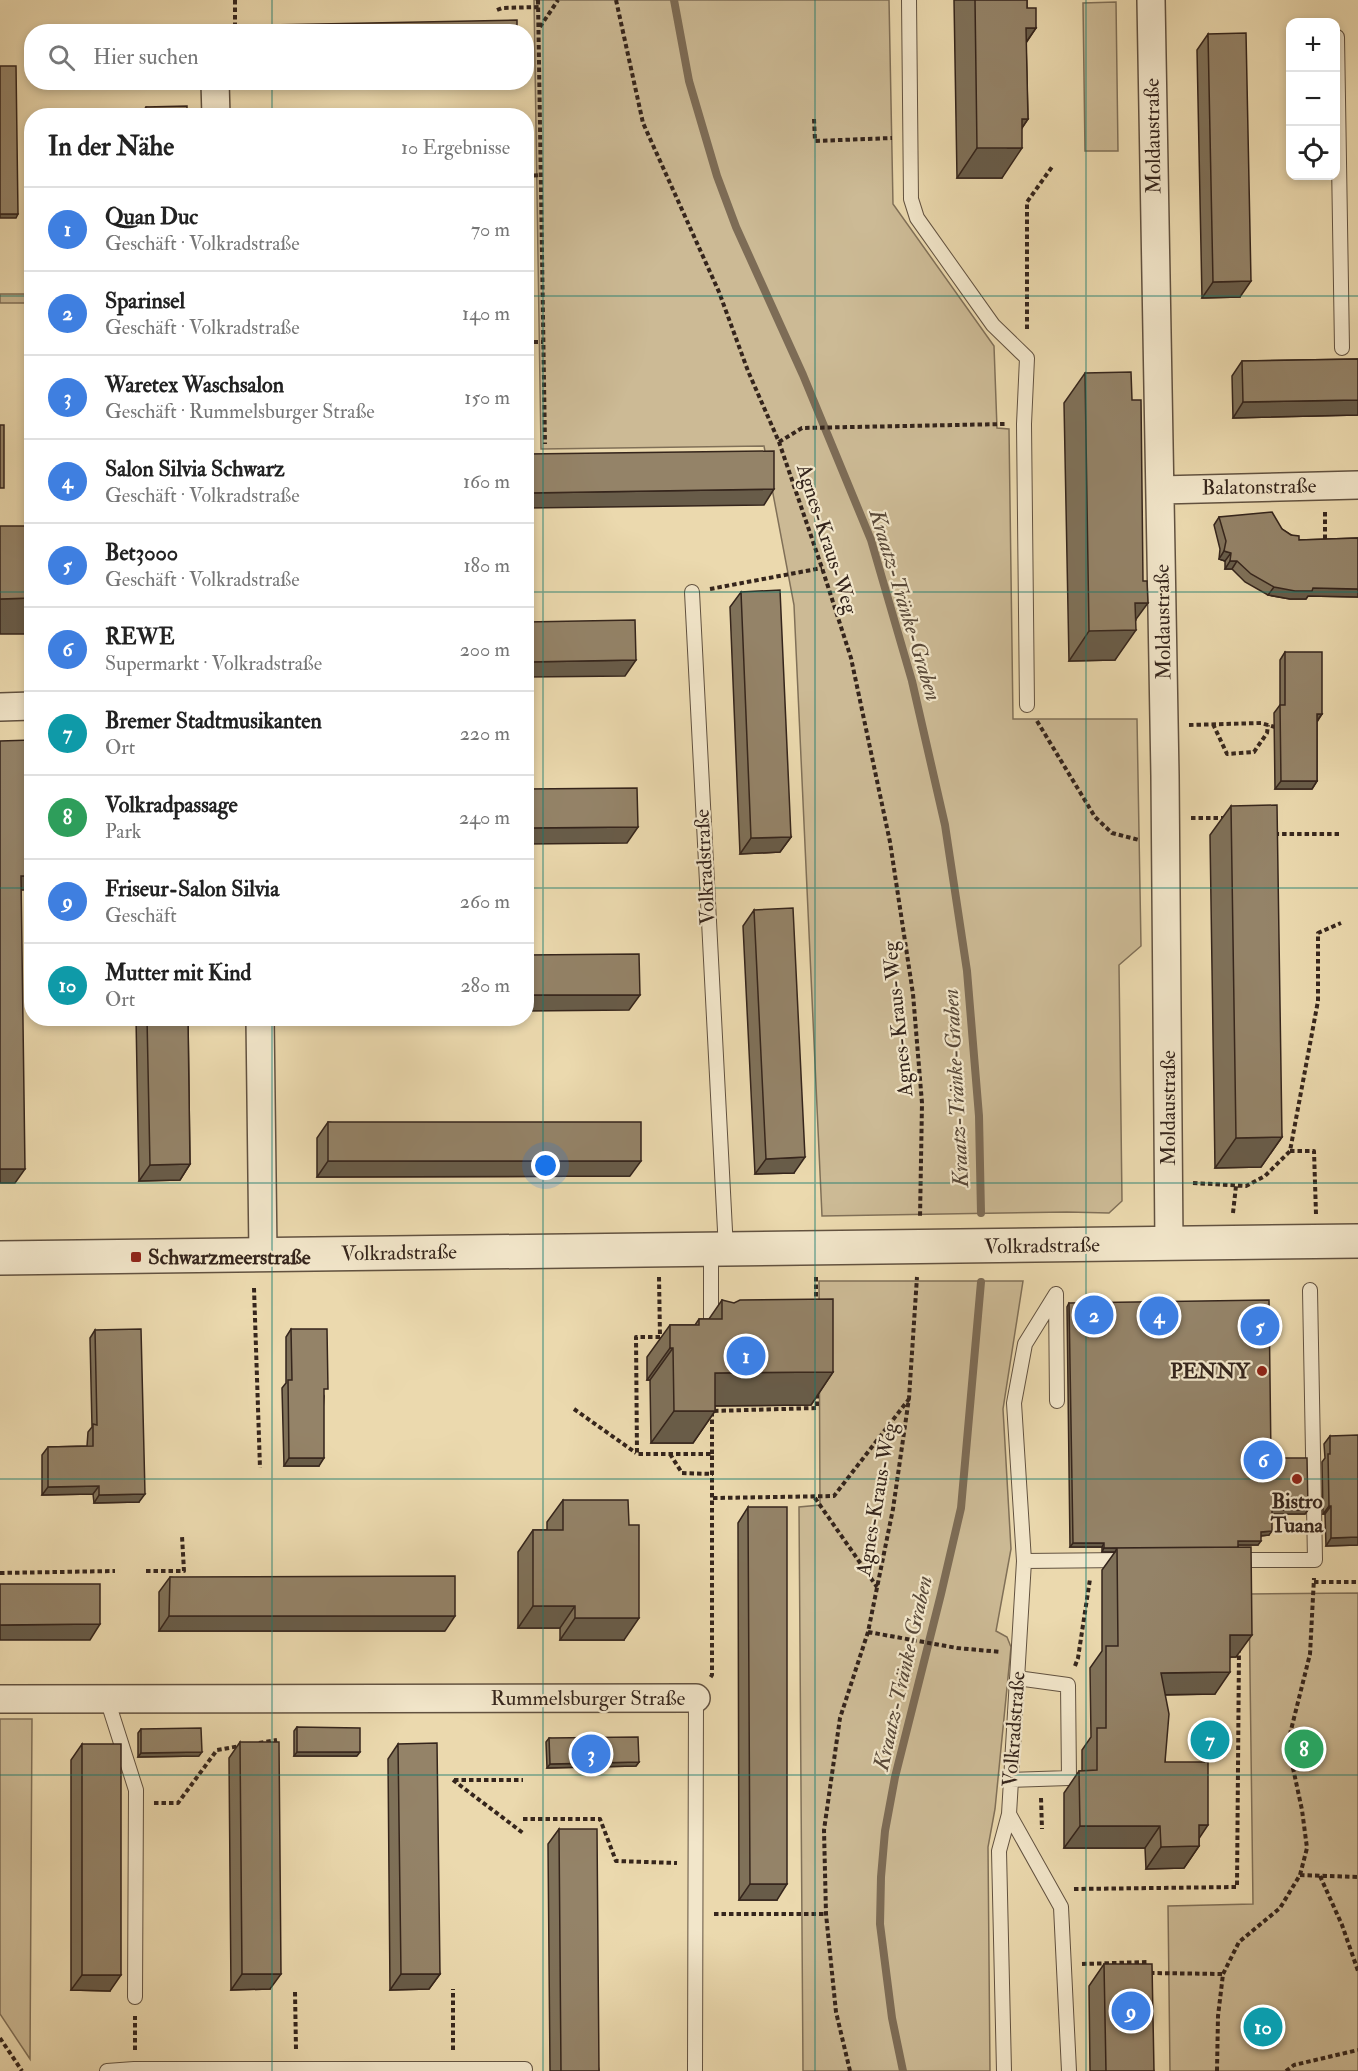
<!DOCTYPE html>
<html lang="de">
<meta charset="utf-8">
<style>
body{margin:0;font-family:"IM FELL Double Pica",serif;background:#f6f6f6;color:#222}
.controls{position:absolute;right:18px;top:18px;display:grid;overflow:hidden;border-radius:12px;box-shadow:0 3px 9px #0003}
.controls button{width:54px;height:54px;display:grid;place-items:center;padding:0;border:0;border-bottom:2px solid #e0e0e0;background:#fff;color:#222;font:30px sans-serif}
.you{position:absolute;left:546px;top:1166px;width:21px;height:21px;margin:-15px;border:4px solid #fff;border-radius:50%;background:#1a73e8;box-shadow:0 0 0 9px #1a73e833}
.badge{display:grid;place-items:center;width:39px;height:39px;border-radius:50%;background:#8f2418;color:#fff;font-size:20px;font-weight:700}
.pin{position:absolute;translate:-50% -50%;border:3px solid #fff;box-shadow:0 2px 6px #0006}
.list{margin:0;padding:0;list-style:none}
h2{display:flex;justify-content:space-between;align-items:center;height:78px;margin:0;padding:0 24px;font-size:26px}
h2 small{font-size:20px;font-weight:400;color:#767676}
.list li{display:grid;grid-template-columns:39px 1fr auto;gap:18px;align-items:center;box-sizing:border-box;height:84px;padding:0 24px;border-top:2px solid #e0e0e0}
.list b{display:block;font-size:22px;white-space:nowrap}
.list p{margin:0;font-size:20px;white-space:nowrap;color:#767676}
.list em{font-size:20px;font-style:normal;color:#767676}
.icon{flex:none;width:33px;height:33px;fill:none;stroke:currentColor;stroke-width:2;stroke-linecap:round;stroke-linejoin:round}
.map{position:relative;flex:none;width:1358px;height:2071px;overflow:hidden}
.search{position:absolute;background:#fff;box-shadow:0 3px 9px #0003;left:24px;top:24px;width:510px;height:66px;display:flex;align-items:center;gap:15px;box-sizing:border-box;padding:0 21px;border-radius:24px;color:#767676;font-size:22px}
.panel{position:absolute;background:#fff;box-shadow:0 3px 9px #0003;left:24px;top:108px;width:510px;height:918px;border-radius:24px}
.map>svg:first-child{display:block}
</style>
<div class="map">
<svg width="1358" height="2071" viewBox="0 0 1358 2071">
<rect width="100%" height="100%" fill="#ebd9ae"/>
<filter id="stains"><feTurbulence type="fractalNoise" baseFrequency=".00333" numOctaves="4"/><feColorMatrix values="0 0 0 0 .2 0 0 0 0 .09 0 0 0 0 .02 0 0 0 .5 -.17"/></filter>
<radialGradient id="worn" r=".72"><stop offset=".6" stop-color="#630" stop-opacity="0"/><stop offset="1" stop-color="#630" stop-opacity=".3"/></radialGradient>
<!-- green -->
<path fill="#ccba95" stroke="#807058" stroke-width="1.5" d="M534,0H889L893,204L994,346L997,428L1009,429L1013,719H1137L1141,946L1119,965L1122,1201L1109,1213L1067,1212L822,1216L794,605L764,446L541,449Z
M1116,2L1118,151H1085L1083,3Z
M0,294H31V303H0Z
M819,1281H1023L1003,1409L1011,1549L996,1631L1007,1637L1011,1647L995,1809L988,1847L990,2071H803L799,1507L820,1505Z
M1358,1593V2071H1170L1168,1906L1253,1904L1249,1594Z
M0,1719H32L30,2059L0,2014Z"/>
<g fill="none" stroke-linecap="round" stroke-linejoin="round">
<!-- stream -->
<path stroke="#7d6c56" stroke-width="8" d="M674,0L689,81L717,176L736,227L803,375L871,540L912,681L945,825L967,971L979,1116L981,1213
M903,2071L892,2018L880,1924L881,1877L885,1831L895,1777L941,1594L961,1508L981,1282"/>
<!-- service casing -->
<g stroke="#625240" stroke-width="16">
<path id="service" d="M909,0L911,199L917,218L993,325L1027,358L1024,424L1027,705
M1337,37L1342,348
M692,592L726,1250
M1056,1294L1057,1401
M711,1326V1250
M1234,1560H1315L1310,1290
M1024,1561L1124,1560
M107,1699L136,1790L135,1997
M1011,1780L1069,1778L1068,1685L1017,1678
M1009,1814L1061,1907L1069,2071
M107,2071L134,2069H525
M695,2071L696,1698
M1004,2071L999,1851L1009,1814L1024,1561L1014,1403L1025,1344L1056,1294"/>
</g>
<!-- minor casing -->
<g stroke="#625240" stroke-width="30">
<path id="minor" d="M1151,0L1165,776L1169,1244
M215,82L216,116
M1160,490L1358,485
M0,707L32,706
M260,1018L263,1254
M0,1699L696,1698"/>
</g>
<!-- tertiary casing -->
<g stroke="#625240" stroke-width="36">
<path id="tertiary" d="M0,1258L1358,1241"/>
</g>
<!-- path -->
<path stroke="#35251c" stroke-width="4" stroke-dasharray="4.5 3" stroke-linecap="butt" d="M235,0V24
M538,0L545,444
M616,0L643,123L719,292L748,371L779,442L822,568L851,658L890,842L913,994L922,1103L920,1218
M497,10L502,8L539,7
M540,27L558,0
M814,119L815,141L892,138
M526,176L541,175
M1027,329V202L1052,167
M526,342H543
M779,442L802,428L1006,424
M1325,512V543
M710,589L822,568
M1037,721L1095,817L1112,833L1139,840
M1213,724L1227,754L1254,752L1267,733L1268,725
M1189,725L1261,723L1275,727
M1191,818H1226
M1275,833L1276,834H1339
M1290,1151H1314L1316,1214
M1193,1183L1246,1186L1265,1176L1290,1151L1318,1001V933L1341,923
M1233,1213L1236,1186
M659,1277L660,1337H636L637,1454H712V1675L710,1678
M816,1277V1302
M254,1288L260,1468
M574,1409L636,1453
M670,1454L682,1473L713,1474
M712,1454V1411L817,1408V1394
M713,1498L834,1496L909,1399
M815,1498L877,1587
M146,1571H184L182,1536
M0,1573L115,1571
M1314,1582H1358
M868,1632L957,1648L1001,1652
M1075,1666L1078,1658L1090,1579
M259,1743L277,1740
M453,1780L523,1833
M454,1780H523
M1041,1798L1042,1829
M154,1803H178L217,1750L240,1746
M523,1819H600L616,1861L677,1863
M1300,1875L1358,1877
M1320,1876L1342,1925L1358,1971
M1074,1889L1237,1887L1239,1650
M714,1914H826
M1082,1964L1147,1962V1968
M1150,1973L1223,1974
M295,1992L296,2050
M0,2038L22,2071
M135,2050V2016
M453,2050V1989
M850,2071L836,2012L826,1914L824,1830L840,1718L868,1632L893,1509L909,1398L917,1277
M1217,2071L1218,2016L1223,1974L1239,1942L1280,1908L1300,1875L1307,1848L1302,1810L1293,1768L1289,1738L1310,1654L1314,1578
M1286,2071L1294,2065L1358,2050"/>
<!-- service -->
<use href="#service" stroke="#f2e6ca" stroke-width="14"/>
<!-- minor -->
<use href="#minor" stroke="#f2e6ca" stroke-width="27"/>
<!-- tertiary -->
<use href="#tertiary" stroke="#f2e6ca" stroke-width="33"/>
</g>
<!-- wall -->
<path fill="#7f7159" stroke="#35251c" stroke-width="1.5" d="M954,0H1027V8L1036,28L1026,43L1028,119L1022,128L1002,178H957Z
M268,25L517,32H263Z
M1208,34L1240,297L1202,298L1197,50Z
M146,107L187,116H143V111Z
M1358,359V415L1233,418L1232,376L1242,361Z
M1085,373L1136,620L1115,660L1069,661L1064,403Z
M1219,517L1282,529L1299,540L1358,538V597L1308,596L1306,599H1290L1268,595L1245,582L1232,569H1225V561L1219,559L1220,549L1214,525Z
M741,592L791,837L780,852L740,854L730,607Z
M1285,652L1322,714L1317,722V781L1312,789H1275L1274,713L1280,705V660Z
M1231,806L1282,1137L1261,1167L1215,1168L1210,835Z
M754,910L794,1173L755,1174L743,926Z
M136,1018H188L190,1164L180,1180L139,1181Z
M328,1122L630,1176L317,1177V1138Z
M722,1300L833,1372L811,1405L715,1406V1411L693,1443H651L650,1380H647V1357L670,1325H695L699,1319H709Z
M1069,1303L1271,1458L1308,1510L1305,1514H1272L1269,1535L1261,1536L1258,1545H1238L1236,1657H1230L1215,1694L1165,1695V1762L1199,1839V1846L1184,1868L1146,1869L1145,1848H1064V1793L1079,1771H1082V1750L1091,1737L1090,1668L1102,1651V1570L1115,1552H1102V1547H1070L1067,1307Z
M291,1329L324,1396L319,1466H284L282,1388L286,1383V1337Z
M95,1330L139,1502L94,1503L93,1494L42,1495V1455L48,1447L87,1446L88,1432L92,1427L90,1338Z
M1330,1436L1358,1545L1326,1546L1325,1514H1323L1322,1462L1325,1458L1324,1444Z
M563,1500L624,1640H560V1628H518V1552L533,1530H547V1522Z
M748,1507L777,1900H739L738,1523Z
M170,1577L445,1631H159V1592Z
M297,1727L357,1756H294V1731Z
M141,1729L199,1756L138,1757V1733Z
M549,1738L639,1762L636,1766L547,1768L546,1742Z
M240,1742L270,1989L231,1990L229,1758Z
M82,1744L110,1991L71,1990V1760Z
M398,1744L440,1974L429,1989L390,1990L388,1759Z
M559,1829L599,2071H550L548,1844Z
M1104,1964L1154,2071H1090L1089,1986Z"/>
<!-- shaded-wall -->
<path fill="#685c49" stroke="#35251c" stroke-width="1.5" d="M1026,28H1036L1015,58Z
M1022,119H1028L1008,148H1022L1002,178H957L977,148Z
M0,214H18L16,218H0Z
M1251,281L1240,297L1202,298L1213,282Z
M1358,400V415L1233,418L1243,402Z
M774,489L764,505L526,508L527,493Z
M1224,551L1231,553L1225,561L1219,559Z
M1230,561H1237L1232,569H1225Z
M1274,587L1358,589V597L1308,596L1306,599H1290L1268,595Z
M32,598V634H0V599Z
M1135,603H1148L1128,630H1136L1115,660L1069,661L1089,631Z
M636,660L625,676L526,677V662Z
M1317,714H1322L1316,722Z
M1281,781H1317L1312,789H1275Z
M638,827L627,843L526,844V828Z
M791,837L780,852L740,854L751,838Z
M21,876H32L31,890H11Z
M526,995H640L629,1010L526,1011Z
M1282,1137L1261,1167L1215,1168L1236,1138Z
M805,1157L794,1173L755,1174L766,1159Z
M328,1161H641L630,1176L317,1177Z
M190,1164L180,1180L139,1181L150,1165Z
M0,1169H25L15,1183H0Z
M670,1348H673L650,1380H647Z
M833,1372L811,1405L693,1406L715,1373Z
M674,1411H715L693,1443H651Z
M289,1458H324L319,1466H284Z
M99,1486L93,1494L42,1495L48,1487Z
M145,1494L139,1502L94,1503L99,1495Z
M1329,1506H1331L1325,1514H1323Z
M1272,1510H1308L1305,1514H1269Z
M1272,1531L1269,1535L1258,1536L1261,1532Z
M1358,1537V1545L1326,1546L1331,1538Z
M1238,1541H1261L1258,1545H1235Z
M1073,1543H1104L1102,1547H1070Z
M1104,1548H1117L1115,1552H1102Z
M533,1606H575L560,1628H518Z
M169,1616H455L445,1631H159Z
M575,1618H639L624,1640H560Z
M100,1624L90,1640H0V1625Z
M1230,1635H1252L1236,1657H1215Z
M1230,1672L1215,1694L1146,1695L1161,1673Z
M202,1752L199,1756L138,1757L141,1753Z
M297,1752H360L357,1756H294Z
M639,1762L636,1766L547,1768L550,1764Z
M1199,1825H1208L1194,1846H1199L1184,1868L1146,1869L1161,1847Z
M1080,1826H1160L1145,1848H1064Z
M750,1884H787L777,1900H739Z
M242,1974H281L270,1989L231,1990Z
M401,1974H440L429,1989L390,1990Z
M82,1975H121L110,1991L71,1990Z"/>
<!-- building -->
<path fill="#948368" stroke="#35251c" stroke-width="1.5" d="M975,0H1027V8H1036V28H1026L1028,119H1022V148H977Z
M517,20V32H268V25Z
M1246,33L1251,281L1213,282L1208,34Z
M0,66H16L18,214H0Z
M187,106V116H146V107Z
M1358,359V400L1243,402L1242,361Z
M1131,372L1132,400H1141L1143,581H1147L1148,603H1135L1136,630L1089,631L1085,373Z
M0,425H4V488H0Z
M774,451V489L527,493V454Z
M1272,512L1282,529L1291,535L1299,536V540L1358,538V589L1313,588L1312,591H1295L1274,587L1251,574L1237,561H1230L1231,553L1224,551L1226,541L1219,517Z
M0,526H32V598L0,599Z
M780,590L791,837L751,838L741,592Z
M635,620L636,660L526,662V622Z
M1285,652H1322V714H1317V781H1281L1280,705H1285Z
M32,740V876H21L25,1169H0V741Z
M637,788L638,827L526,828V789Z
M1277,805L1282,1137L1236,1138L1231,806Z
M793,908L805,1157L766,1159L754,910Z
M639,954L640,995H526V955Z
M147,1018H188L190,1164L150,1165Z
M328,1122H641V1161H328Z
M833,1299V1372L715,1373V1411H674L673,1348H670V1325H699V1319H722V1300L734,1303L740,1300Z
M1269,1300L1271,1458H1307L1308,1510H1272V1531L1261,1532V1541H1238V1547L1104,1548V1543H1073L1069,1303Z
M141,1329L145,1494L99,1495V1486L48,1487V1447L93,1446V1424L97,1425L95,1330Z
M291,1329H327L328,1389H324V1458H289L288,1380H292Z
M1358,1435V1537L1331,1538V1506H1329L1328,1454H1330V1436Z
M563,1500H628L629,1525H639V1618H575V1606H533V1530H563Z
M748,1507H787V1884H750Z
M1251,1547L1252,1635H1230V1672L1161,1673L1169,1714L1165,1762H1208V1825H1199V1846L1161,1847L1160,1826H1080L1079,1771L1097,1770V1728H1106V1646H1118L1117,1548Z
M455,1576V1616H169L170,1577Z
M0,1584H100V1624L0,1625Z
M297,1727L360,1728V1752H297Z
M201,1728L202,1752L141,1753V1729Z
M638,1737L639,1762L550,1764L549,1738Z
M240,1742H279L281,1974H242Z
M437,1743L440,1974H401L398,1744Z
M82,1744H121V1975H82Z
M559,1829H597L599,2071H561Z
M1104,1964H1152L1154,2071H1106Z"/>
<!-- grid -->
<path fill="none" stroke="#0f766e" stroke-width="1.5" stroke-opacity="0.55" d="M272,0V32M543,0V2071M815,0V2071M1086,0V2071M272,82V116M0,296H32M526,296H1358M0,592H32M526,592H1358M0,888H32M526,888H1358M272,1018V2071M0,1183H1358M0,1479H1358M0,1775H1358"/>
<!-- markers -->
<g fill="#8f2418" stroke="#f2e6ca" stroke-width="2">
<rect x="130" y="1251" width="12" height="12" rx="3"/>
<circle cx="1262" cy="1371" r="6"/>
<circle cx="1297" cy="1479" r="6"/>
</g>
<g text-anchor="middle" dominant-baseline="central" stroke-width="4.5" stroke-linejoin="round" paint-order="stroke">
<!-- street labels -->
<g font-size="21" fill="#35251c" stroke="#f2e6ca">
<text transform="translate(1153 136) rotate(-91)">Moldaustraße</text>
<text transform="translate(1259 487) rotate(-1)">Balatonstraße</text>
<text transform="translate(827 539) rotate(72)">Agnes-Kraus-Weg</text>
<text transform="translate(1163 622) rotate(-91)">Moldaustraße</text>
<text transform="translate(705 867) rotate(-93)">Volkradstraße</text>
<text transform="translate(898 1019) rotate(-96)">Agnes-Kraus-Weg</text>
<text transform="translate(1168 1108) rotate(-90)">Moldaustraße</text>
<text transform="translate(1042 1246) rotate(-1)">Volkradstraße</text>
<text transform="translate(399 1253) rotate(-1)">Volkradstraße</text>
<text transform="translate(877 1499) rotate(-80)">Agnes-Kraus-Weg</text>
<text x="588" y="1698">Rummelsburger Straße</text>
<text transform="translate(1014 1729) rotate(-86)">Volkradstraße</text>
</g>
<!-- poi labels -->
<g font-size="21" font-weight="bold" fill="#35251c" stroke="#f2e6ca" text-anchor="start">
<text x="148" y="1257">Schwarzmeerstraße</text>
<text x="1250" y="1371" text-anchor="end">PENNY</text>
<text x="1297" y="1501" text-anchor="middle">Bistro<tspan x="1297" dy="24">Tuana</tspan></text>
</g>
<!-- water labels -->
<g font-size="22" font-style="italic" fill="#594939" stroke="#f2e6ca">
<text transform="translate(905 605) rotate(73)">Kraatz-Tränke-Graben</text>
<text transform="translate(956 1088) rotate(-93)">Kraatz-Tränke-Graben</text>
<text transform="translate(903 1673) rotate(-77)">Kraatz-Tränke-Graben</text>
</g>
</g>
<rect width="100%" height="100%" filter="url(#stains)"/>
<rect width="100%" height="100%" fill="url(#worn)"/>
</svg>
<div class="controls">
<button>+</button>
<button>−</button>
<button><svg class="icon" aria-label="locate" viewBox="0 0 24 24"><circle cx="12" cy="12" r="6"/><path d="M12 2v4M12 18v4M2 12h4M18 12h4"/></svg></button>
</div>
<div class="you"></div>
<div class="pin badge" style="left:746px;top:1356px;background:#3f7fe0">1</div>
<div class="pin badge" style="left:1094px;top:1315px;background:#3f7fe0">2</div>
<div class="pin badge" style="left:591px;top:1754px;background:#3f7fe0">3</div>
<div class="pin badge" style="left:1159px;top:1316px;background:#3f7fe0">4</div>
<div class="pin badge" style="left:1260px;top:1326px;background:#3f7fe0">5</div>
<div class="pin badge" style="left:1263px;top:1460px;background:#3f7fe0">6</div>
<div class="pin badge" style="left:1210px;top:1740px;background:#0f9aa8">7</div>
<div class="pin badge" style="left:1304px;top:1749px;background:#2e9e5b">8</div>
<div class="pin badge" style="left:1131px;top:2011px;background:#3f7fe0">9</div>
<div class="pin badge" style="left:1263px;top:2027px;background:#0f9aa8">10</div>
<div class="search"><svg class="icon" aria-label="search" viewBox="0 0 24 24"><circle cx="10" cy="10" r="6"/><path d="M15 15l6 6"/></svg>Hier suchen</div>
<section class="panel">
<h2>In der Nähe<small>10 Ergebnisse</small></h2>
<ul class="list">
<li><span class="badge" style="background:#3f7fe0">1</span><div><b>Quan Duc</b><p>Geschäft · Volkradstraße</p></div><em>70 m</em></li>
<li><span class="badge" style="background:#3f7fe0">2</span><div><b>Sparinsel</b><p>Geschäft · Volkradstraße</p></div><em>140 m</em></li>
<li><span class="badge" style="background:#3f7fe0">3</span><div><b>Waretex Waschsalon</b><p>Geschäft · Rummelsburger Straße</p></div><em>150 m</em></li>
<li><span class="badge" style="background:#3f7fe0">4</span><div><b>Salon Silvia Schwarz</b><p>Geschäft · Volkradstraße</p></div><em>160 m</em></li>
<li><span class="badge" style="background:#3f7fe0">5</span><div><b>Bet3000</b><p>Geschäft · Volkradstraße</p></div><em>180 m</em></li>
<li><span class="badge" style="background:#3f7fe0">6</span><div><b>REWE</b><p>Supermarkt · Volkradstraße</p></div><em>200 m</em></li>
<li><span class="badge" style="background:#0f9aa8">7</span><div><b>Bremer Stadtmusikanten</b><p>Ort</p></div><em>220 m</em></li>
<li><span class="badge" style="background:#2e9e5b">8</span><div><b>Volkradpassage</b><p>Park</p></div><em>240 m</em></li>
<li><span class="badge" style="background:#3f7fe0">9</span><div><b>Friseur-Salon Silvia</b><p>Geschäft</p></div><em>260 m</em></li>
<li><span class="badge" style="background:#0f9aa8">10</span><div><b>Mutter mit Kind</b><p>Ort</p></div><em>280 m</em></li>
</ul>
</section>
</div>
